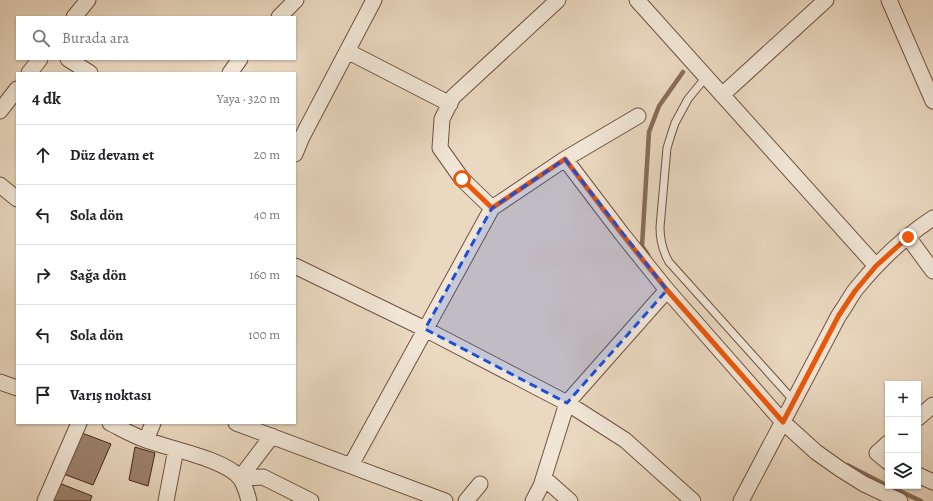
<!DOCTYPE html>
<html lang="tr">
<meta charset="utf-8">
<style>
body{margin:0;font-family:Alegreya,serif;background:#f6f6f6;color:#202124}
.controls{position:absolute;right:12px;bottom:12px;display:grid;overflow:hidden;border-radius:0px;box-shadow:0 1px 3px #0004}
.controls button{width:36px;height:36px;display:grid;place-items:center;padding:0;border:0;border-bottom:1px solid #e0e0e0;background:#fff;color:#202124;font:20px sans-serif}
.stop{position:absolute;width:12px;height:12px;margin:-9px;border:3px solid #ea580c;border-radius:50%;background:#fff}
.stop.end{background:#ea580c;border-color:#fff;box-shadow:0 1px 4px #0008}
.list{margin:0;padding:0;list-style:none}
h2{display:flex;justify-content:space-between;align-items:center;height:52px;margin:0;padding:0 16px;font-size:17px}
h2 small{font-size:13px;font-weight:400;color:#757577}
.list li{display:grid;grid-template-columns:26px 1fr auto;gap:12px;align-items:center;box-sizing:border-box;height:60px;padding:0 16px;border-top:1px solid #e0e0e0}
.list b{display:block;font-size:15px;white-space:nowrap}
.list em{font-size:13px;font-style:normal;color:#757577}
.icon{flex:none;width:22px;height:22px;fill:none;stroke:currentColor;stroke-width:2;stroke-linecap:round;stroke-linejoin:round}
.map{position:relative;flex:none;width:933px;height:501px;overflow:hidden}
.search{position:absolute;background:#fff;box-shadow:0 1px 3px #0004;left:16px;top:16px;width:280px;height:44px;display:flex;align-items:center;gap:10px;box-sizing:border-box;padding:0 14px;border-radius:0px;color:#757577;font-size:15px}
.panel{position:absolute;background:#fff;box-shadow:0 1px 3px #0004;left:16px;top:72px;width:280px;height:352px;border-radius:0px}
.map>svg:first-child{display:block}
</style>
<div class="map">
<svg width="933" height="501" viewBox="0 0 933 501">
<rect width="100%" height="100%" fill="#ead8c0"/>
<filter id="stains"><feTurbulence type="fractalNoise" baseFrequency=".005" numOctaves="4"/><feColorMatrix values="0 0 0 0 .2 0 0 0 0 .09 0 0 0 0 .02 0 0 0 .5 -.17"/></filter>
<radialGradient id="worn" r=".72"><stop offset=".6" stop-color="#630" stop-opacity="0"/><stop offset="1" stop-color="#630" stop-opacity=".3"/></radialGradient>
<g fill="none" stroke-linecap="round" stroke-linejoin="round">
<!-- stream -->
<path stroke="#886c59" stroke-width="4.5" d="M648,255L642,246L649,132L659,106L683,72
M847,465L888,486
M889,486L921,501"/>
</g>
<!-- building -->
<path fill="#9c826e" stroke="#482515" d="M82,433L111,444L93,485L61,473Z
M135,447L155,453L148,486L129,480Z
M59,483L92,496L90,501H50Z"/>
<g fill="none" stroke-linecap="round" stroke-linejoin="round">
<!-- service casing -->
<g stroke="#705240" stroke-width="9">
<path id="service" d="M706,77L688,99L675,123L671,135L667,148L660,227C660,240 662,250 669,262L794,401"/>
</g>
<!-- minor casing -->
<g stroke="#705240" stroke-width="17">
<path id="minor" d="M637,0L876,266
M889,0L933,101
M74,17L88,0
M279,17L296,0
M347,51L450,104
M68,59L90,73
M29,73L40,59
M230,73L240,59
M722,95L826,0
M0,111L17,89
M295,154L302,137L374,0
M565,159L622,234L667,290L783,422L816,452L840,469L864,484L900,501
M0,185L17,199
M492,208L462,179L440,148L442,119L453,97L558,0
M908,237L933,271
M295,266L425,329L567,403L625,440L693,501
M0,382L17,388
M918,418L933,405
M110,423C122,429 134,436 146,440C170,449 225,459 240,478C245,485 247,493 249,501
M236,423L445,501
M272,436L240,478L263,477L311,501
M146,440L153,423
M888,443L877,453L888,462
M351,465L492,208L565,159L638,116
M918,475L933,482
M544,478L570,501
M45,501L79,423
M166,501L176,449
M466,501L480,484
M533,501L541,486L567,403L667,290
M741,501L839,315C845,307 850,297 856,289C878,262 904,237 933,218"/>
</g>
<!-- service -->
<use href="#service" stroke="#f1e6d6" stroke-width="7"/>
<!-- minor -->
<use href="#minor" stroke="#f1e6d6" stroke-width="15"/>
</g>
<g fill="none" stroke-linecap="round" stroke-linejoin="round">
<!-- route -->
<path stroke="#ea580c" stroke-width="5" d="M462,179L492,208L565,159L622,234L667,290L783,422L839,315L855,291L876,266L908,237"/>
</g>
<!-- marked area -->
<path fill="#1d4ed8" fill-opacity="0.2" stroke="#1d4ed8" stroke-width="3" stroke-dasharray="8 5" stroke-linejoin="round" d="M565,159L667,290L567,403L425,329L492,208Z"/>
<rect width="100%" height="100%" filter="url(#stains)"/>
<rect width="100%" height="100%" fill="url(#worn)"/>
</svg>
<div class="controls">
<button>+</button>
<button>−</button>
<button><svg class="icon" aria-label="layers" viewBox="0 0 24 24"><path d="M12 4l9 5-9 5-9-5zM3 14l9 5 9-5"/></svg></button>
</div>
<div class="stop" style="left:462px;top:179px"></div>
<div class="stop end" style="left:908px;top:237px"></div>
<div class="search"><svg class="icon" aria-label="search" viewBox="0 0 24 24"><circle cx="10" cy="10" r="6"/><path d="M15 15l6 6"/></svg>Burada ara</div>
<section class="panel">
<h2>4 dk<small>Yaya · 320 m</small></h2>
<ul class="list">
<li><svg class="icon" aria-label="ahead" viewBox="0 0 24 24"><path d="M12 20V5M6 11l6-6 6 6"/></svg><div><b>Düz devam et</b></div><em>20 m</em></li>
<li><svg class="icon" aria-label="left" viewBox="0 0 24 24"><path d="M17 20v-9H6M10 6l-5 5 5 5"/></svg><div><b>Sola dön</b></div><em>40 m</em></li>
<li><svg class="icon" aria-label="right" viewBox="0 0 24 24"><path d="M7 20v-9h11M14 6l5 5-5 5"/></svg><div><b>Sağa dön</b></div><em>160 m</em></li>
<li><svg class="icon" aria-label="left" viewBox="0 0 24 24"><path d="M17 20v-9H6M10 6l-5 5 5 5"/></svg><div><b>Sola dön</b></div><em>100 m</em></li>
<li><svg class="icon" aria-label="arrive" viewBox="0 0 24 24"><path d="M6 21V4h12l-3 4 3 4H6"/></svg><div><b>Varış noktası</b></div></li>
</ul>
</section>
</div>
